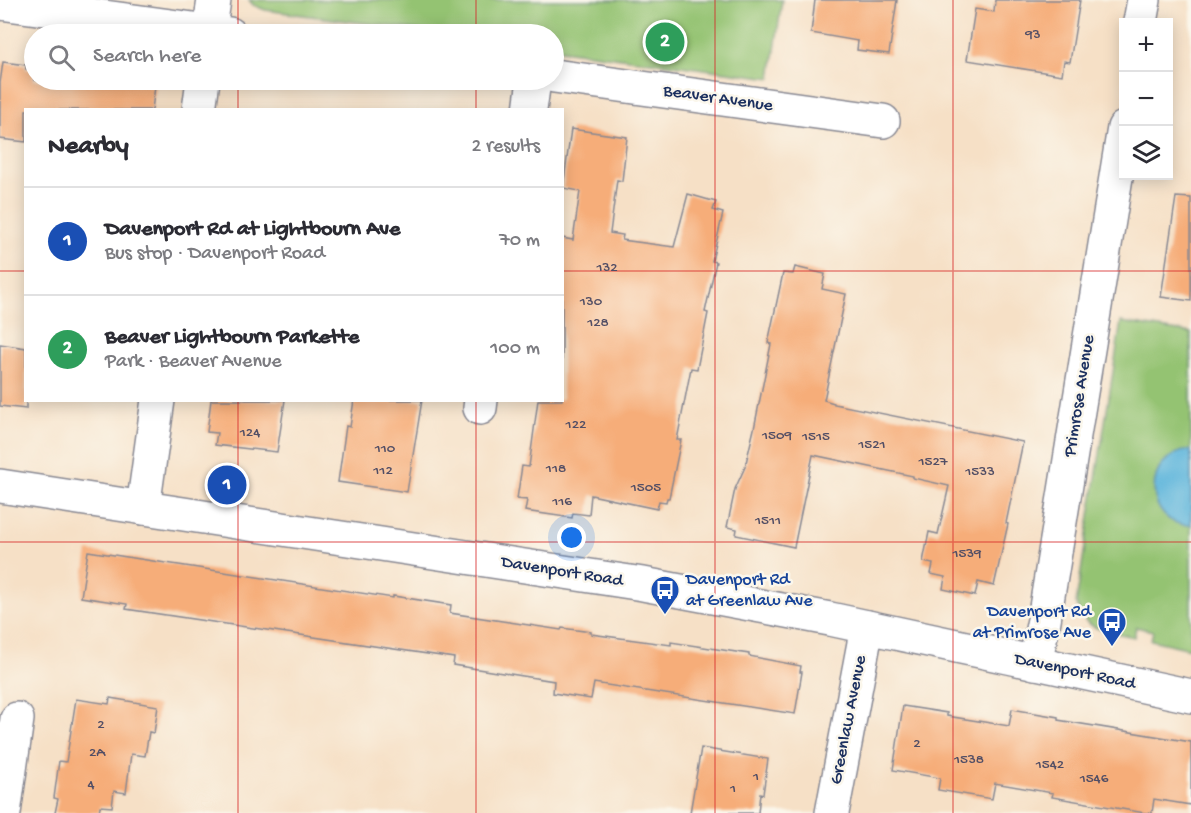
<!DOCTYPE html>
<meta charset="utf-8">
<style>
body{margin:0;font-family:"Gochi Hand",sans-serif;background:#f7f7f7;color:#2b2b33}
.controls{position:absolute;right:18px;top:18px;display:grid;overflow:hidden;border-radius:0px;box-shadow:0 3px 15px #0003}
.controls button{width:54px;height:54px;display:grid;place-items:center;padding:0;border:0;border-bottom:2px solid #e1e1e2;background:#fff;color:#2b2b33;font:30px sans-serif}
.you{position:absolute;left:572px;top:538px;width:21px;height:21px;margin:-15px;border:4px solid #fff;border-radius:50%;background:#1a73e8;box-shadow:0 0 0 9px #1a73e833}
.badge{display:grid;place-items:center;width:39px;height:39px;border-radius:50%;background:#d1495b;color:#fff;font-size:20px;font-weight:700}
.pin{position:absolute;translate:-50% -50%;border:3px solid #fff;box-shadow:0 2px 6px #0006}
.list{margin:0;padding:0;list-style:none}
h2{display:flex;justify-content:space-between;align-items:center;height:78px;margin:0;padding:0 24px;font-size:26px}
h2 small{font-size:20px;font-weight:400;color:#7c7c81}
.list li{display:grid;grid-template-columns:39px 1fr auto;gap:18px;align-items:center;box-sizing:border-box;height:108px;padding:0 24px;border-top:2px solid #e1e1e2}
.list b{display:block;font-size:22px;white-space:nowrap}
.list p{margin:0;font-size:20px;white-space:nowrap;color:#7c7c81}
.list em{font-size:20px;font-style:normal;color:#7c7c81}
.icon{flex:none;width:33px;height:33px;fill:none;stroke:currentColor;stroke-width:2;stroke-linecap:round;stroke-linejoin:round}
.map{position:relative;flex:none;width:1191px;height:813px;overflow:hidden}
.search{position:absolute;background:#fff;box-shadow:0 3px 15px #0003;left:24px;top:24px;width:540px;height:66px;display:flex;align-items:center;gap:15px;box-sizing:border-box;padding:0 21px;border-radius:33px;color:#7c7c81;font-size:22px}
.panel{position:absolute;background:#fff;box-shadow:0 3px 15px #0003;left:24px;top:108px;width:540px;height:294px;border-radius:0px}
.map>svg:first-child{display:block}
</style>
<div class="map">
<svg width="1191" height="813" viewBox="0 0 1191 813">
<rect width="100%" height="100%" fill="#fbf7ec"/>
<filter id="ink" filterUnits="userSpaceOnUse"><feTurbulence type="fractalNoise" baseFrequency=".0167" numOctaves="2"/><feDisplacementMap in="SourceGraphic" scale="12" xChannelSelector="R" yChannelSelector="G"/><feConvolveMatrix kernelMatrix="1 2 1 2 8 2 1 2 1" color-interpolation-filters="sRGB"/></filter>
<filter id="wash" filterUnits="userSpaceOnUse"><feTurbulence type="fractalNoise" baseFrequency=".008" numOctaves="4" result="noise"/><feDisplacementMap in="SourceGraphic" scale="24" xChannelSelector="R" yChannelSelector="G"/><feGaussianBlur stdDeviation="1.35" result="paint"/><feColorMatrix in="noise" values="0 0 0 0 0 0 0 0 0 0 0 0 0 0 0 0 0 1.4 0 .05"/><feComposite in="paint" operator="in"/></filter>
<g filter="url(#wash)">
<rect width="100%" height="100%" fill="#f6e0c6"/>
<!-- green -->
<path fill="#94c372" stroke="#587968" stroke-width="1.5" d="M249,0H782L771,78L554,49V34H446L265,10L253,5Z
M1121,322L1191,333V649L1151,640L1153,631L1136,627L1134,637C1108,631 1083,632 1076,603Z"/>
<!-- water -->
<path fill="#5fb6dc" stroke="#3d729d" stroke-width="1.5" d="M1191,450V525C1144,527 1140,454 1191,450Z"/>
<g id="blocks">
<!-- building -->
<path fill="#f6ad79" d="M815,0H897L889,54L857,50L858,41L811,33Z
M995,0H1080L1070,62L1064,61L1062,75L967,60L975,9L994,12Z
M3,62L26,65V69L34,70V80H130L147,81L146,85L155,86L152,110H26V142L0,139V83Z
M571,129L627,137L622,181L617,180L610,233L623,235L622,240L674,247L688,194L716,202L713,210L723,213L712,261L716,262L705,312L708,313L697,369L691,368L677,440H681L669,498H667L666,502L659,501L657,509L591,495L589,515L573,513L572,518L525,511L527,500L517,499L522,466L529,467L538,400H562V238L573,240L580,191L563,188Z
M1176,197L1191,198V301L1161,297Z
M795,267L825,274L822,289L846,294L824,400L834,403V404L1023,442L1006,523L1008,524L994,586L978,582L975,596L943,589L945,577L931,574L933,564L923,562L929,532L938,534L949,486L913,478V476L813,455L794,547L736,535L737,529L727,527L735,489L745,467L754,429L771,344L768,343L783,273L793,274Z
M0,344L26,348V409L0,406Z
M211,400H285L277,452L215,445L217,433L207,432Z
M354,400H422L407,492L338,482L346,426L350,427Z
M88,551L393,598V596L451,605L450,613L561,630L562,628L591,632V634L671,645V642L749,654V656L801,666L800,672H802L795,714L594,683L591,699L553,693L554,681L453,665L454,658L126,609L127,604L81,597Z
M110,698L158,706L154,733L149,732L145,756L131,754L126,793L114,791L112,807L100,806L99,813H55L58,799L54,798L59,761L66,762L76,699L109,704Z
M903,706L947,713V716L1009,726L1012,709L1058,717V720L1191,742V805L1154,799L1152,813H1145L1052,797L1053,793L995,783L992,799L938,790L940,778L893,770Z
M701,748L768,759L763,794L760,793L758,813H690Z"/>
</g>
</g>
<g filter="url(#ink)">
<use href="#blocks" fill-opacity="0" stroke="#888892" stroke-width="1.5"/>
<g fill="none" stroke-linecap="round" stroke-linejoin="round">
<!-- minor casing -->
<g stroke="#888892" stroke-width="36">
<path id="minor" d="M0,3L230,34
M1140,22L1144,0
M209,34L214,0
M554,76L883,121
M199,110L203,80
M530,110L534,80
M480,408L481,400
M143,508L158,400
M1035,663L1044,620L1124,128
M4,813L17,719
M832,813L867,627"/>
</g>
<!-- tertiary casing -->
<g stroke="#888892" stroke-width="36">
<path id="tertiary" d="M0,486L643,584L830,619L1191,696"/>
</g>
<!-- minor -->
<use href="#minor" stroke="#fff" stroke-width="33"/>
<!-- tertiary -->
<use href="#tertiary" stroke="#fff" stroke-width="33"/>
</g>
</g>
<!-- grid -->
<path fill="none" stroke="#d62828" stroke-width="1.5" stroke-opacity="0.55" d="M238,0V34M476,0V34M715,0V813M953,0V813M238,80V110M476,80V110M0,271H26M562,271H1191M238,400V813M476,400V813M0,542H1191"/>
<!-- icons -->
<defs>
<g id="bus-pin" transform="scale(1.5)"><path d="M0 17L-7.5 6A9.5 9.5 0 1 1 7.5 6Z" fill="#1a4fb4" stroke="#fbf7ec"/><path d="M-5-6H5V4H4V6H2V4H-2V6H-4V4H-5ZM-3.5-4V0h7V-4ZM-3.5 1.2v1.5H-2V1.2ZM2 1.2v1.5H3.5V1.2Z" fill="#fff"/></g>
</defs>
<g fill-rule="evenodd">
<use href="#bus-pin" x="665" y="590"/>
<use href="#bus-pin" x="1112" y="622"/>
</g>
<g text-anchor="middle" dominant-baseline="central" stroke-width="5" stroke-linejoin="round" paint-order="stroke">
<!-- number labels -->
<g font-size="15" fill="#524e65">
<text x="1033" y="35">93</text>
<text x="607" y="268">132</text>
<text x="591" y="302">130</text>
<text x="598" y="323">128</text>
<text x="576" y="425">122</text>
<text x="250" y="433">124</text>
<text x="777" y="436">1509</text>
<text x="816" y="437">1515</text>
<text x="872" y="445">1521</text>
<text x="385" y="449">110</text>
<text x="933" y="462">1527</text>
<text x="556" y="469">118</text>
<text x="383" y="471">112</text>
<text x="980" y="472">1533</text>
<text x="646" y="488">1505</text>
<text x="562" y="502">116</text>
<text x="768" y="521">1511</text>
<text x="967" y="554">1539</text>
<text x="101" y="725">2</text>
<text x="917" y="744">2</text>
<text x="97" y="753">2A</text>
<text x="969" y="760">1538</text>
<text x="1050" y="765">1542</text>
<text x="756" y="777">1</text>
<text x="1094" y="779">1546</text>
<text x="91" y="785">4</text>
<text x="733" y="789">1</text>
</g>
<!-- street labels -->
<g font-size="18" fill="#1b2f5e" stroke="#fbf7ec">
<text transform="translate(718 99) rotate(8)">Beaver Avenue</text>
<text transform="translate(1080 396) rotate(-81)">Primrose Avenue</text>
<text transform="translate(562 572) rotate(9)">Davenport Road</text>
<text transform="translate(1075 672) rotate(12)">Davenport Road</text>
<text transform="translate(849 720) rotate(-79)">Greenlaw Avenue</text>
</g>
<!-- transit labels -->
<g font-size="18" fill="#164399" stroke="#fbf7ec" text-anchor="start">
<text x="686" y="580">Davenport Rd<tspan x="686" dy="21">at Greenlaw Ave</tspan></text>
<text x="1091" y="612" text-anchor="end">Davenport Rd<tspan x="1091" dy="21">at Primrose Ave</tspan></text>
</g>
</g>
</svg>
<div class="controls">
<button>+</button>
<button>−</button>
<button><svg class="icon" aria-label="layers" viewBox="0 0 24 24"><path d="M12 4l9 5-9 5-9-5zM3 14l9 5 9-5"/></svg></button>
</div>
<div class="you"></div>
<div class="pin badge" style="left:227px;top:485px;background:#1a4fb4">1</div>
<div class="pin badge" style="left:665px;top:42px;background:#2e9e5b">2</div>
<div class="search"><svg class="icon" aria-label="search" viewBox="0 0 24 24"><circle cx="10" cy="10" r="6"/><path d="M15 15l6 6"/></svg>Search here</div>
<section class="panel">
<h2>Nearby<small>2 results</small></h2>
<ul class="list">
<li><span class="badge" style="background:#1a4fb4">1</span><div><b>Davenport Rd at Lightbourn Ave</b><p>Bus stop · Davenport Road</p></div><em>70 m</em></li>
<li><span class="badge" style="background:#2e9e5b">2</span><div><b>Beaver Lightbourn Parkette</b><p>Park · Beaver Avenue</p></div><em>100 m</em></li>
</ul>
</section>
</div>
